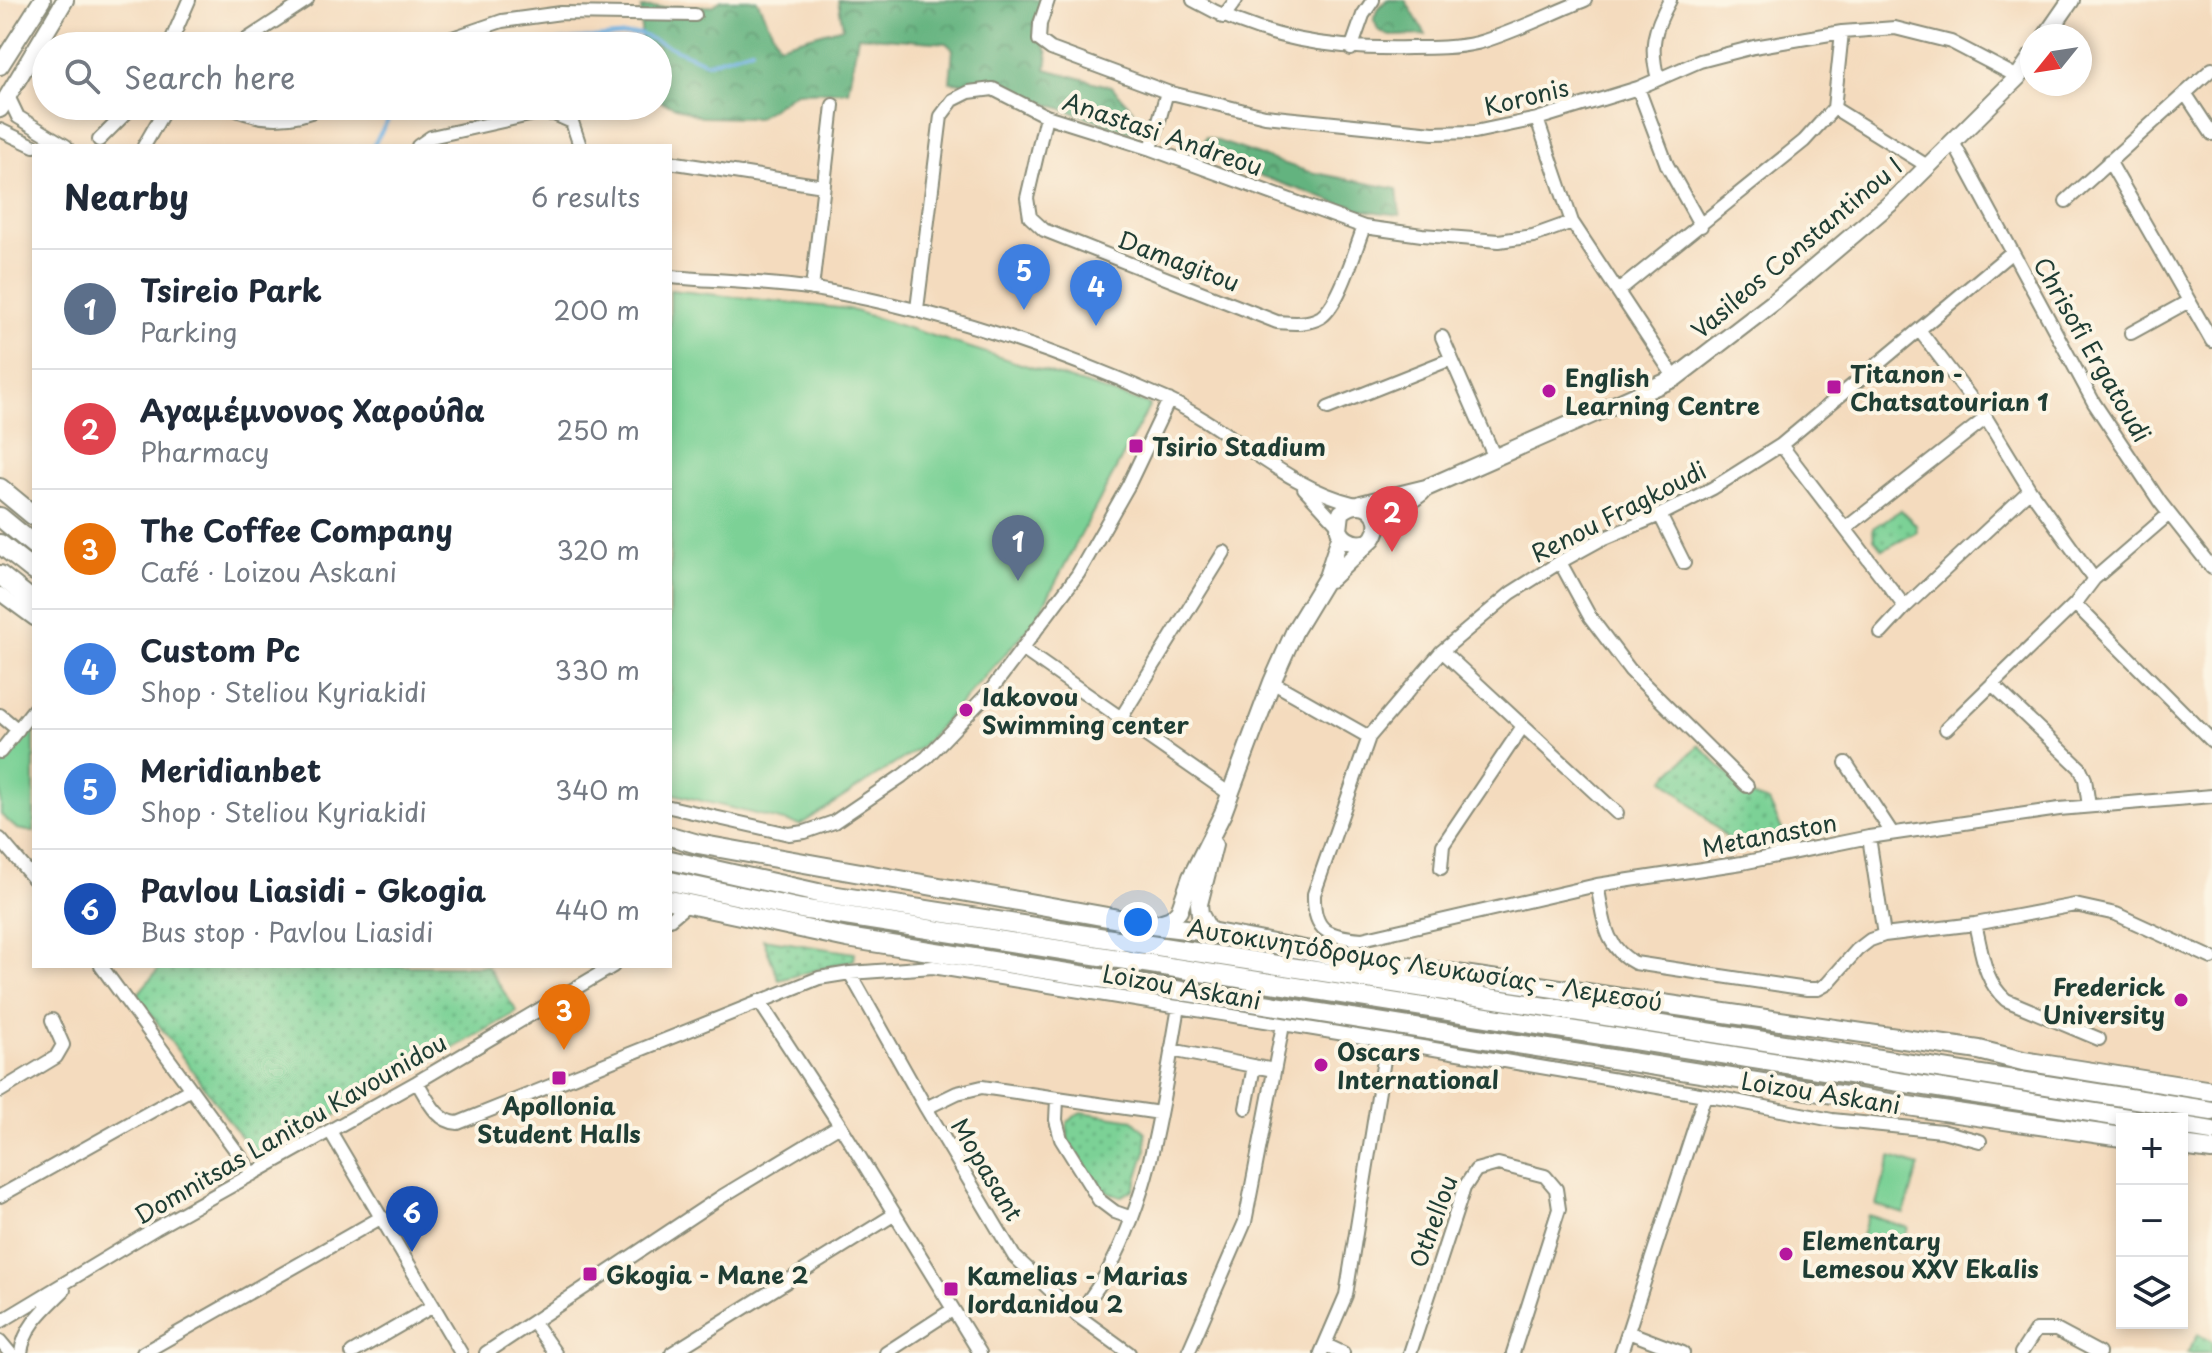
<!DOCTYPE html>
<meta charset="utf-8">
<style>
body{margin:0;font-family:"Playpen Sans",sans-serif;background:#f2f2f3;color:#1f2937}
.controls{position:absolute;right:24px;bottom:24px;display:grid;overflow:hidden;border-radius:0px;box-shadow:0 4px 12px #0003}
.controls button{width:72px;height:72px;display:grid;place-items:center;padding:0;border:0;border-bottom:2px solid #e0e1e3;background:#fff;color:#1f2937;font:40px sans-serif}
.compass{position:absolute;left:2020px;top:24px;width:72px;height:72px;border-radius:50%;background:#fff;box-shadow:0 4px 12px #0003;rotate:240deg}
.you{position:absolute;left:1138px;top:922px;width:28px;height:28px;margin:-20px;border:6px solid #fff;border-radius:50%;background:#1a73e8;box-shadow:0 0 0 12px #1a73e833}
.badge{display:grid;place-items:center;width:52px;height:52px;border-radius:50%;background:#b5179e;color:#fff;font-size:26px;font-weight:700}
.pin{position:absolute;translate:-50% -66px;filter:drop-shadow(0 2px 4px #0008)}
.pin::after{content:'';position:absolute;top:42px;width:28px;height:24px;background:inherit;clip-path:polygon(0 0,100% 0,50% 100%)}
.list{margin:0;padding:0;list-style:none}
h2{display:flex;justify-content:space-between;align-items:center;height:104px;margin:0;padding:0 32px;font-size:34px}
h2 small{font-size:26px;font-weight:400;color:#747a83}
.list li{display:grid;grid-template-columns:52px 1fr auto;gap:24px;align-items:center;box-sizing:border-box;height:120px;padding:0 32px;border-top:2px solid #e0e1e3}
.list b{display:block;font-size:30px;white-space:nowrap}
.list p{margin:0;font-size:26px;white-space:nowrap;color:#747a83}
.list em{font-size:26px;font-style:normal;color:#747a83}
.icon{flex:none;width:44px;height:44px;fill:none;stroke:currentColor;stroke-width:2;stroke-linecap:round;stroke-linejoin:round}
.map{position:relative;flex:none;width:2212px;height:1353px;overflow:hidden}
.search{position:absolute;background:#fff;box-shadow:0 4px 12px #0003;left:32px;top:32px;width:640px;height:88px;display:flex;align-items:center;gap:20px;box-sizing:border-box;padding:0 28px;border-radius:44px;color:#747a83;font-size:30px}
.panel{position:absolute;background:#fff;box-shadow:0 4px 12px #0003;left:32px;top:144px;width:640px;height:824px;border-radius:0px}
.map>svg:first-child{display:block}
</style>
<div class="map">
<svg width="2212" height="1353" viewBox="0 0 2212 1353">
<defs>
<pattern id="forest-crowns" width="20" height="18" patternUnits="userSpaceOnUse" patternTransform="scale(2)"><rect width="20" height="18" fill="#64b37f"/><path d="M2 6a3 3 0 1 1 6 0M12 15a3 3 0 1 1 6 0" fill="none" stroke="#529369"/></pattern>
<pattern id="park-dots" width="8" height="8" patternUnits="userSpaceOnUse" patternTransform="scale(2)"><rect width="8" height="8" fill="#7bd196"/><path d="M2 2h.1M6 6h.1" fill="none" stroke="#64ab7b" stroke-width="1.8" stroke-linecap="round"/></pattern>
</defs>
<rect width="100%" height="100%" fill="#fcf5e5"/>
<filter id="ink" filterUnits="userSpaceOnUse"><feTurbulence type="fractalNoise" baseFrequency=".0125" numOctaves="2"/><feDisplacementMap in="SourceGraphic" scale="16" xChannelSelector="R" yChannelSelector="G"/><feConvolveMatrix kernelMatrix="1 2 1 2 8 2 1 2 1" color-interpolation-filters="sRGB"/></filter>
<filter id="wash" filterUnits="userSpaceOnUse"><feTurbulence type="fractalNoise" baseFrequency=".006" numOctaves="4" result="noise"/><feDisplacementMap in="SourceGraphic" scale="32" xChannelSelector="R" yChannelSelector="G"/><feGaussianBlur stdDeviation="1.8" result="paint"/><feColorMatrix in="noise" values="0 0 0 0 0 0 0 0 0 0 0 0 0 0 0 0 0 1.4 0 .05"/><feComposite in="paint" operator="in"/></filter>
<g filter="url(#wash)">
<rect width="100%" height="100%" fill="#f4dbbe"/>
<!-- grass -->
<path fill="#7bd196" stroke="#4d8765" stroke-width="2" d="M670,290L848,309L1150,405L1035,621L921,747L800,825L670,793Z
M34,725V832L17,829L1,815L0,768Z
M1891,1157L1919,1166L1904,1214L1876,1205Z
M1868,1215L1908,1228L1900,1251L1861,1239Z"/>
<!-- forest -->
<path fill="url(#forest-crowns)" stroke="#42785a" stroke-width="2" d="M722,0H757L779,45L843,27L838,0H1043L1033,24L1048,53L1046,69L1112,87L1144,122L1139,135L989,84L950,82L953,49L946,43L858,36L848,91L796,92L757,118L701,117L658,100V46H641V8L712,6Z
M1387,0H1405L1426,35L1390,36L1378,30L1374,19L1378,8Z
M1206,137L1306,171L1397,189L1400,215L1354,209L1199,154Z"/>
<!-- park -->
<path fill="url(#park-dots)" stroke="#4d8765" stroke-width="2" d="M1901,510L1916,525L1917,532L1883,550L1874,539L1873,528Z
M1699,745L1748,795L1769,802L1788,842L1741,851L1664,779Z
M763,939L855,953L854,960L779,980Z
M161,966H487L517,1012L269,1153L259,1155L251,1151L137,995Z
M1081,1112L1133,1120L1145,1132L1146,1151L1134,1189L1120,1197L1100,1188L1068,1140L1067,1122Z
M2198,1334L2212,1342V1353H2187Z"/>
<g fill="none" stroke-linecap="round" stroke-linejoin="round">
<!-- stream -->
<path stroke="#6fb2e4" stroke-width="4" d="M500,46L640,34L707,63L752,49
M373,146L396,106"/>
</g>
</g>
<g filter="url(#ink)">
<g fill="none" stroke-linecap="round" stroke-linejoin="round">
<!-- minor casing -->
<g stroke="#8a8c79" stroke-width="16">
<path id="minor" d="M1048,0L1040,24L1039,40L1051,49L1167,92L1265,116L1433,133L1475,132L1537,119L1638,88L1700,61L1754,47L1842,32L1895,28L1951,42L2018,77
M1193,0C1262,39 1331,50 1410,48C1432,48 1456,48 1477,43C1511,34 1552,13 1585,0
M1223,17L1236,0
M169,46L189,0
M237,46L307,0
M429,46L502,21L561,13L695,15
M1351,49L1363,15L1373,0
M1658,79C1649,46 1654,29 1670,0
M1638,88L1667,165L1701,226
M2185,93L2212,134
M8,96L18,117L66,146
M228,106C259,122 294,122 325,106
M1834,108L1929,167
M1046,116L1027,198L1030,217L1044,230L1277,322C1291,323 1308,325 1321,317C1340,304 1355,249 1364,227
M1537,119L1572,222L1675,378
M0,130L34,146
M99,140L133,106
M1953,142L2094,403L2160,502L2212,568
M144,146L167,106
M418,146L431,137L534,114H554L572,122L580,146
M1151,149L1167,92
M2109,161L2212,341
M670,162L823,186
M2066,201L2212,69
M2012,252L1781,445L1713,488L1660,515L1600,540L1560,562L1511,593L1442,651L1369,737L1314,894C1313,932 1328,936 1362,939L1597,885L1742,863L1869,837L2059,809L2212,796
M670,277C718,281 767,282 815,289C936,309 1054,349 1166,399C1232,429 1284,487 1356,504
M812,289L833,105
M1618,291L1804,141L1834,108L1842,32
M917,309L941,116L953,100L969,92L993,89L1046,116L1151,149L1364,227L1422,235L1499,241L1533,236L1572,222
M1920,331L1986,418L2030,490L2094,579
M2131,333L2189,301
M1442,337L1495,458
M1328,408L1451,359
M1781,445L1905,607
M1304,488L1338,525
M1660,515L1684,563
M1846,528L1986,418
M1560,562L1590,617L1630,670L1747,786
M0,594L34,619
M2075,604L2212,741
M1881,633L1905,607L2030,490
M1022,649L1230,794
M1442,651L1617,813
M1272,682L1369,737
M1992,684L2080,768L2085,779L2089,806
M0,715L18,730
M1121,718L1224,552
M1946,729L2075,604L2094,579L2169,514
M0,752L34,709
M1846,763L1892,833
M670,807L789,834L805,832L834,822L902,776L927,757L991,690L1078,574L1128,486L1169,400
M1869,837L1884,935
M0,839L34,879
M1441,868L1443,845L1523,726
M1597,885C1604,917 1603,947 1635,963L1807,989H1818L1827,984L1857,950L1870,940L1884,935L1975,924L2075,905L2116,914L2212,958
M670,919L688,904
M1975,924C1982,951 1983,980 2006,1000L2099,1039
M101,966L253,1174
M850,973L926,1108L1014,1256L1078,1316L1129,1353
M759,1001L840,1125L980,1353
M1171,1050L1274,1070
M417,1082C427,1098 436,1122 458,1123L819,978L850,973L933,967L1387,1041L1705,1095L1832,1120L1942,1131L1980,1141
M0,1091L56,1057L63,1045L52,1020
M1057,1099L1056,1120L1061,1139L1099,1200L1115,1212L1132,1218
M926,1108L957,1093L982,1087L1160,1113
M1246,1108L1254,1066
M330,1131L461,1353
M0,1196L191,1089
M1078,1316C1088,1300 1100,1286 1109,1269C1153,1188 1163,1096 1179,1007
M0,1322L156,1228L417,1082L613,966
M534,1323L555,1353
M1628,1332L1683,1353
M0,1341L10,1353
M1326,1345L1343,1353
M21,1353C24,1326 46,1308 64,1290
M143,1353L382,1217
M352,1353L433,1306
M486,1353L721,1197L840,1125
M672,1353L895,1214
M886,1353L952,1310
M1188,1353L1245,1222L1283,1025
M1321,1353L1346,1295L1387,1041
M1410,1353L1464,1188L1476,1170L1498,1164L1545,1176L1556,1189L1559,1209L1513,1353
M1621,1353L1705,1095
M2021,1353L2036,1330H2056L2099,1353"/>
</g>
<!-- major casing -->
<g stroke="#8a8c79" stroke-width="20">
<path id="major" d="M2046,36L2071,0
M0,66L42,0
M0,109L65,0
M1361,504L1426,488L1675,378L1774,302L1893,201L2018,77L2032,56
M1378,525L1422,492
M1330,579L1373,538C1388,514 1361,493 1341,513L1339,530C1344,541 1353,545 1365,543
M1153,925L1171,919L1179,911L1191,877L1223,813L1272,682L1295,630L1327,577L1341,534
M1210,932L1200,914L1199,904L1214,845"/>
</g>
<!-- highway casing -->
<g stroke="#8a8c79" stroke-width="22">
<path id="highway" d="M0,488L34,516
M0,517L34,545
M0,544L34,571
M0,575L34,602
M670,836L698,844L1152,925L1210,932L1347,958L1979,1050L2023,1061L2212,1091
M670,860L818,893L2212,1111
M670,881L801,909L2134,1119
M670,900L847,938L1915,1107L2122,1137
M2182,1126L2212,1131
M2182,1146L2212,1150"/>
</g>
<!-- minor -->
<use href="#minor" stroke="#fff" stroke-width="12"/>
<!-- major -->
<use href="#major" stroke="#fff" stroke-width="16"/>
<!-- highway -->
<use href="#highway" stroke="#fff" stroke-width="18"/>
</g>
</g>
<!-- markers -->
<g fill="#b5179e" stroke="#fcf5e5" stroke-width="3">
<rect x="1826" y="379" width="16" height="16" rx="4"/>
<circle cx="1549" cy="391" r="8"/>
<rect x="1128" y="438" width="16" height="16" rx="4"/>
<circle cx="966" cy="710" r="8"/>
<circle cx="2181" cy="1000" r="8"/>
<circle cx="1321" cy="1065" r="8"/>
<rect x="551" y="1070" width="16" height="16" rx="4"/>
<circle cx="1786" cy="1254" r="8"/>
<rect x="582" y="1266" width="16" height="16" rx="4"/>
<rect x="943" y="1281" width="16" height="16" rx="4"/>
</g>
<g text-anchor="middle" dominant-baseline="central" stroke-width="8" stroke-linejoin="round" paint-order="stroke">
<!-- street labels -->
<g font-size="24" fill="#1f3d34" stroke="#fcf5e5">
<text transform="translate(1526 96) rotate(-14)">Koronis</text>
<text transform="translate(1163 133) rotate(19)">Anastasi Andreou</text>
<text transform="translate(1796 247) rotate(-40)">Vasileos Constantinou I</text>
<text transform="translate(1179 260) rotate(21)">Damagitou</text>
<text transform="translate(2093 349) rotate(60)">Chrisofi Ergatoudi</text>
<text transform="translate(1618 511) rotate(-27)">Renou Fragkoudi</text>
<text transform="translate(1769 834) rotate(-11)">Metanaston</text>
<text transform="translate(1425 964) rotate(9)">Αυτοκινητόδρομος Λευκωσίας - Λεμεσού</text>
<text transform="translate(1182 986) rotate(10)">Loizou Askani</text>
<text transform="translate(1821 1092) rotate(9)">Loizou Askani</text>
<text transform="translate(290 1128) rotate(-30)">Domnitsas Lanitou Kavounidou</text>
<text transform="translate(988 1169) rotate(59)">Mopasant</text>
<text transform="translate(1432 1221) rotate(-70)">Othellou</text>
</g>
<!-- poi labels -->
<g font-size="24" font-weight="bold" fill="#1f3d34" stroke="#fcf5e5" text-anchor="start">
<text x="1850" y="373">Titanon -<tspan x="1850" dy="28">Chatsatourian 1</tspan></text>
<text x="1565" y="377">English<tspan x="1565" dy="28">Learning Centre</tspan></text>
<text x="1152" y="446">Tsirio Stadium</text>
<text x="982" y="696">Iakovou<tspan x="982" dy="28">Swimming center</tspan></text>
<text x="2165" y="986" text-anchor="end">Frederick<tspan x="2165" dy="28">University</tspan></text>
<text x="1337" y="1051">Oscars<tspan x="1337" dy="28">International</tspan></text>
<text x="559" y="1105" text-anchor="middle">Apollonia<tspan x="559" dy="28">Student Halls</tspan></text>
<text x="1802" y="1240">Elementary<tspan x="1802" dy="28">Lemesou XXV Ekalis</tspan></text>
<text x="606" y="1274">Gkogia - Mane 2</text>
<text x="967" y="1275">Kamelias - Marias<tspan x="967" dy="28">Iordanidou 2</tspan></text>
</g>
</g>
</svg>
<div class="controls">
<button>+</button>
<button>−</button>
<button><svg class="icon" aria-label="layers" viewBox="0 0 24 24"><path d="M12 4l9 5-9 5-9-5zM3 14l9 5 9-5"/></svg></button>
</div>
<svg class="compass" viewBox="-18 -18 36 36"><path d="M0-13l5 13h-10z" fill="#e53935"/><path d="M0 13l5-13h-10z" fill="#747a83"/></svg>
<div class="you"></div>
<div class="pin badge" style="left:1018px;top:581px;background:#5c6f8a">1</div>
<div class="pin badge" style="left:1392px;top:552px;background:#e0444e">2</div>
<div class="pin badge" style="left:564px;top:1050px;background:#e8710a">3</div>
<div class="pin badge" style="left:1096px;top:326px;background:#3f7fe0">4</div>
<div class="pin badge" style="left:1024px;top:310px;background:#3f7fe0">5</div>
<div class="pin badge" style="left:412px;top:1252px;background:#1a4fb4">6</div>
<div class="search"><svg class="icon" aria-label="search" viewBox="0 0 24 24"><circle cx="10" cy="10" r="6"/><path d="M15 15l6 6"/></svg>Search here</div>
<section class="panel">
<h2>Nearby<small>6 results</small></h2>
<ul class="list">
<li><span class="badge" style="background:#5c6f8a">1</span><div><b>Tsireio Park</b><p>Parking</p></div><em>200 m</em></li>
<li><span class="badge" style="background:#e0444e">2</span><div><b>Αγαμέμνονος Χαρούλα</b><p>Pharmacy</p></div><em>250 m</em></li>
<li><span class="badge" style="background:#e8710a">3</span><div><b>The Coffee Company</b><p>Café · Loizou Askani</p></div><em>320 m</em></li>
<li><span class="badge" style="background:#3f7fe0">4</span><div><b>Custom Pc</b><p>Shop · Steliou Kyriakidi</p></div><em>330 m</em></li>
<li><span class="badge" style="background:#3f7fe0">5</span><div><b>Meridianbet</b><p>Shop · Steliou Kyriakidi</p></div><em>340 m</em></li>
<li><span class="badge" style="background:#1a4fb4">6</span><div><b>Pavlou Liasidi - Gkogia</b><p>Bus stop · Pavlou Liasidi</p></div><em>440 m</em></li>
</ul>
</section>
</div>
